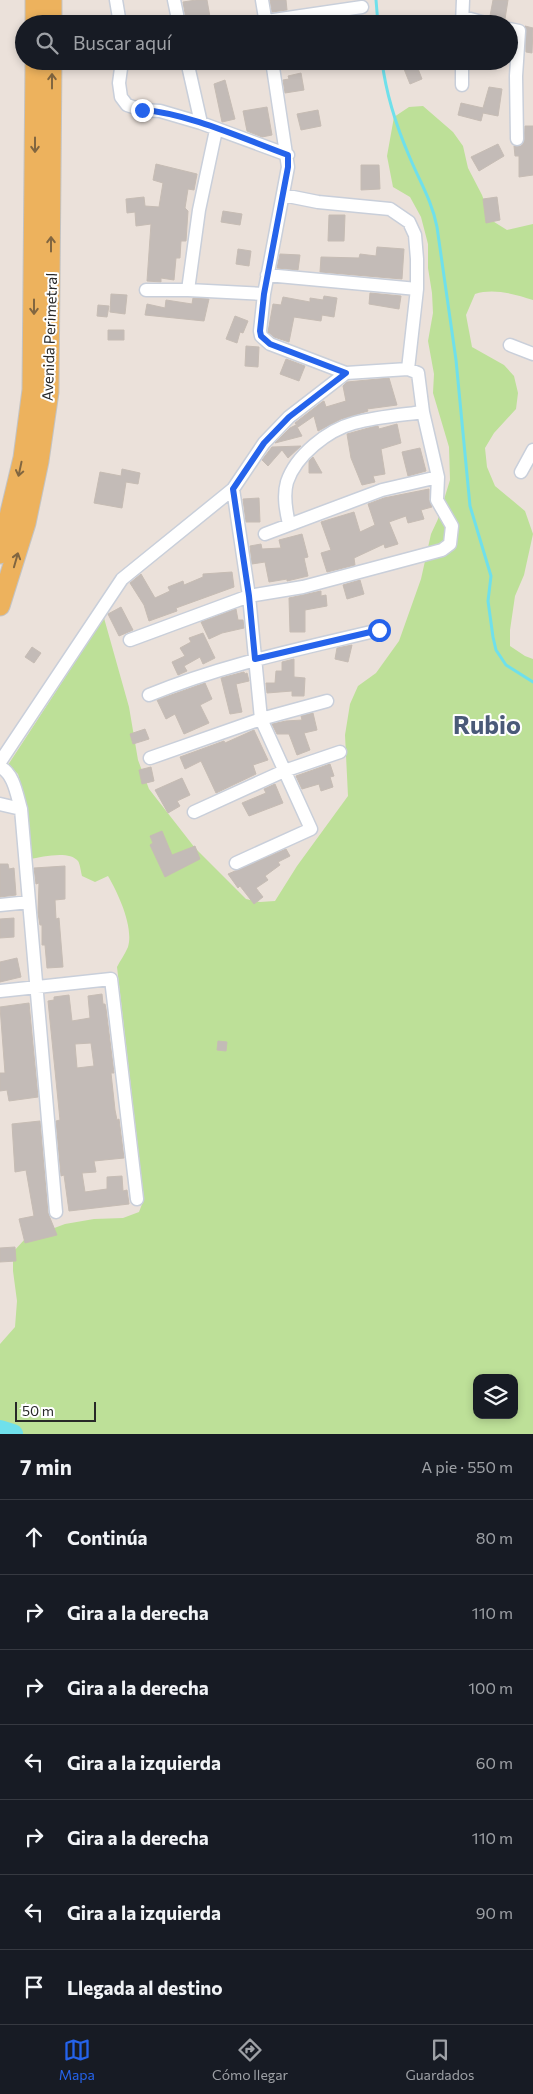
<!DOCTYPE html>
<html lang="es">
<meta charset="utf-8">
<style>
body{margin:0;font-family:Commissioner,sans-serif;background:#20242c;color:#f1f3f6}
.controls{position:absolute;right:15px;bottom:15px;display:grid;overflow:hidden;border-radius:10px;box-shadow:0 2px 8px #0003}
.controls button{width:45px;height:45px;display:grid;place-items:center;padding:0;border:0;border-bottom:1px solid #363941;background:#171b24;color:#f1f3f6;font:25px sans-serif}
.scale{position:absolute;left:15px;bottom:12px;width:81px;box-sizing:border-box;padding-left:5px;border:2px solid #282828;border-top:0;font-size:14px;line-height:18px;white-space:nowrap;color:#282828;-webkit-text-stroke:4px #fff;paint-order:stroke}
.stop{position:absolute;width:15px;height:15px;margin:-11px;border:4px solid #2563eb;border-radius:50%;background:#fff}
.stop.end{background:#2563eb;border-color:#fff;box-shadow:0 1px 5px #0008}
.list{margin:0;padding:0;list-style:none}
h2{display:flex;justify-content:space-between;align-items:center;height:65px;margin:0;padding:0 20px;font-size:21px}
h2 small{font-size:16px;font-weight:400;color:#9ea1a6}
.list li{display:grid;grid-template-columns:32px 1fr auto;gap:15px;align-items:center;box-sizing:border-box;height:75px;padding:0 20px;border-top:1px solid #363941}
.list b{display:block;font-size:19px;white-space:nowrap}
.list em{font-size:16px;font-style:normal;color:#9ea1a6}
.icon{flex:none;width:28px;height:28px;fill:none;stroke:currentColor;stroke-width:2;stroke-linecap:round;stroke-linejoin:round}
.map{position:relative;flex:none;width:533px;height:1434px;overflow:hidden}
.search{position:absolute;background:#171b24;box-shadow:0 2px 8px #0003;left:15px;right:15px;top:15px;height:55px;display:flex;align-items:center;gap:12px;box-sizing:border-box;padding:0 18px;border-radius:28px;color:#9ea1a6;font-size:19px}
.sheet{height:590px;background:#171b24}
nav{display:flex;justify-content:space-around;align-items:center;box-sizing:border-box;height:70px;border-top:1px solid #363941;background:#171b24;font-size:14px;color:#9ea1a6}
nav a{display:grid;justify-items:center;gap:2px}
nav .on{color:#2563eb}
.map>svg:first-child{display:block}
</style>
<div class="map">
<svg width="533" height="1434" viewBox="0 0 533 1434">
<rect width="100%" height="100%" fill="#ebe1da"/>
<!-- green -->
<path fill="#bde098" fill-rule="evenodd" d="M423,106L453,132L463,146L468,168L482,195L491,220L507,230L533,224V300C515,294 493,288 475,294L466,315L472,347L504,365L514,376L518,393L516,409L494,433L485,448L487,467L495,486L525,511L533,534L524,575L515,596L510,630V646L525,656L533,659V1434H0V1344L15,1327L17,1301L13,1271V1252L25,1239L65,1224L94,1219L123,1218L139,1212L144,1199L117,967C120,961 125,954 128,947C134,927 118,893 108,876L95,882L82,876C81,872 80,864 78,861C69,850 42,857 30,859L24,796L18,774L8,765L104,618L129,707L138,760L149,789L195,848L246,899L260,902L275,901L297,866L348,796L345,735L350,704L358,686L376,673L399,641L421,579L431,534L438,519L450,480L449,447L433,393L434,374L428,341L433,313L432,293L428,268V244L421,217L410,197L393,187L387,156L394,117L409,107ZM477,1378H514V1415H477Z"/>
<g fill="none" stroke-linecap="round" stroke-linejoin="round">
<!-- stream -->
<path stroke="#6fe0eb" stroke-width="3" d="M376,0L378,24
M382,61C386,94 397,128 410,158C420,182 432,201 437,227L456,360L470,506L491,576L488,601L493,637L496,650L506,665L533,682"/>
<!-- river -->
<path stroke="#6fe0eb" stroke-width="20" d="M0,1430L13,1434"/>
</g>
<!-- building -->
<path fill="#c3bbb7" stroke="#c6bcb4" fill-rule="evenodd" d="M196,0H207L210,17L198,19V24H187L183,2Z
M270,0H286L287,10L272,12Z
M493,0H508L505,19L490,16Z
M525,26L533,28L532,53L526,52Z
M410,61H415L422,79L410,84L402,64Z
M301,73L304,90L285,93L283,80L289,79L288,76Z
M225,80L235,119L222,122L214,84Z
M489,87L502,89L498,116L483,113L481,121L458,115L461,103L483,108Z
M267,107L272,135L262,137L247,131L243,111Z
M318,110L321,126L301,130L297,114Z
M525,126H533V175L519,177V156H515L514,146H521L524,142Z
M498,144L504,156L479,171L471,157Z
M156,164L197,174L194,190L188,189L185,208L188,211L186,241H181L180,258H176L174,280L161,278V282L147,281L151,224L136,226L135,212L127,213L126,199L144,197L145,206L159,207L163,183L153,180Z
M361,165H379L380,189L361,190Z
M497,197L500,220L486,223L483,199Z
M223,211L242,214L240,225L221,222Z
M329,215H345L344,241H328Z
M377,247L404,249L402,279L320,272L321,257L359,258L360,254L376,256Z
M238,249L251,251L249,266L236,264Z
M280,254L300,255L298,270L277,268Z
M370,293L401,296L399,309L369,304Z
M111,294L127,295L125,314L110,312Z
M324,296L337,298L334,317L322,315L321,321L294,317L289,342L274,337L268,332L273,304L281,305L283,297L310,302V298L323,300Z
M193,298L209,299L204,321L145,315L147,304L165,308L166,300L192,304Z
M98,305L109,306L107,317L97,316Z
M235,316L248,321L243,333L240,332L237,343L226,339Z
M108,330H124V340H108Z
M246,346L259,347L258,367L245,366Z
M286,359L305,366L299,381L280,374Z
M389,378L397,405L367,409L368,411L341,419L318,431L314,416L298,427L295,423L322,402L324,401L326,407L346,401L343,386L347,382Z
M397,424L401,443L381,449L385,474L373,476L375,482L362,485L351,458L347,434L372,427L378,426L379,429Z
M296,425L302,436L275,443L290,428Z
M301,446L288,458L282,450L268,466L262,460L272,447Z
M420,448L426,471L408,476L402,452Z
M313,457L322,473H309V461Z
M122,469L140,473L138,484L126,482L122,508L94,503L100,472L121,476Z
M429,489V500L432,507L421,510L424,519L408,523L406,516L389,522L398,544L385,548L384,544L354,558L355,565L327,572L321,553L331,550L321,522L354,512L360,532L375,525L368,504L384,498Z
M259,498L260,522H246L243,499Z
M302,534L308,557L304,558L308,576L287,581V579L269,582L265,562L252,564L250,546L261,544L262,549L281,548L279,540Z
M232,572L234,587L176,608L177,611L149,621L144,605L130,583L141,574L155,598L170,591L168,587L183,581L184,585L203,577V574Z
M360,580L364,594L347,599L343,585Z
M321,591V596L326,595L327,606L305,610V632H290L289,598Z
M121,607L133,630L119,636L108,614Z
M236,609L238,620H243L244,628L222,633L209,639L201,622Z
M203,633L215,658L203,664L200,657L184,666L187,671L178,675L172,662L185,656L180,648L191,642L189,638Z
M352,645L348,662L335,659L337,648Z
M32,647L41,653L34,663L25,657Z
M294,659V677L305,678L304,696H292V691L267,693L266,683H275L276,671H282V662Z
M244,672L245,674L247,673L249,681L236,684L242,712L230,714L221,678Z
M205,683L212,699L200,705L209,723L184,734L175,714L166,719L157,700Z
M313,713L317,730L304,733L310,750L297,755L289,734H277L272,724L286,721L302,720L301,716Z
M145,729L149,739L133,744L130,734Z
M254,730L268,760L253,765L256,774L216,793L201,761L185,769L180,757L224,741L225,743Z
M330,764L334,776L330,777L333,787L321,791L319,784L302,789L296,776Z
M151,767L154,781L142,784L139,770Z
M182,778L190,795L177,801L180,806L168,813L155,790Z
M275,784L283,803L249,816L242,803L266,793L264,789Z
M162,831L172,855L195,846L200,859L165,877L150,845L153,843L150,836Z
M286,849L290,856L278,862L280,865L265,876L268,880L256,888L263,897L254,904L240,886L238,888L228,874Z
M0,864H8L9,869L14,868L16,895L0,897Z
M65,866V899L55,900L56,919L59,918L63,967L47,968L45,945H42V925H40L38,913L39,883L36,884L34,868Z
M14,918V937L0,938V919Z
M17,958L21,977L0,982V962Z
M102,994L103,1004H105L106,1009L114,1073H111L115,1110L117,1120L119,1119L124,1158L94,1161L96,1172L82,1173L85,1192L107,1189V1177L122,1176L123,1191L127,1190L129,1204L69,1211L64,1175L61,1176L56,1121L60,1120L48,1001L54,1000V997L69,995L72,1021L90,1018L88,996ZM91,1043L94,1066L77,1068L75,1044Z
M29,1003L38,1097L9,1101L7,1090L0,1091V1073H5L0,1007Z
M218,1041L227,1042L226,1051L217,1050Z
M40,1121L48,1213L57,1235L25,1243L19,1219L34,1216L26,1170L15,1172L12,1124Z
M15,1247L16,1261L0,1262V1248Z"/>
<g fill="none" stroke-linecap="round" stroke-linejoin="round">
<!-- minor casing -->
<g stroke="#c9cfda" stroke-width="15">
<path id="minor" d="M116,0L120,24
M174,0L179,24
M262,0L266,24
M463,17L489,24
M246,24L362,7
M462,24L463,0
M509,29L519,31L516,76L517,139
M122,61L119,83L121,97L127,105L142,110L160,111L201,123L288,155
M187,61L201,123
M272,61L288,167L264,294L260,331L261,336L270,344L346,373
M462,85V61
M283,195L318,202L390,209L409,222L415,235L417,259V289L408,369
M267,275L417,289
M146,290H188L264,294
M188,290L199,210L216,130
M510,345L533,354
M521,472L533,450
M233,489L249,596L261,719L311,829L236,863
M289,524C286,511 283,496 287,482C296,455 328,430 354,423C376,417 401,415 423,412
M265,534L382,490L438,477
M149,695C225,664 300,649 379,630
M150,758L261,719L327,701
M0,762L122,579L233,489L264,443L289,417L346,373L408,369L418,373L423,412L438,477L437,500L452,526L450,544L442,550L303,587L249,596L130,640
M0,767C14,773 17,796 21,809L56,1212
M0,804L21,809
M194,812L284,771L340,752
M0,905L29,902
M0,991L111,979L137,1199"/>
</g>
<!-- primary casing -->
<g stroke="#c3c3c3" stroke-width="21">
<path id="primary" d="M35,24V0
M52,24V0
M0,554L23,458L32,390L35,61
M0,606L26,523L39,461L49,392L52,61"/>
</g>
<!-- minor -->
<use href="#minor" stroke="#fff" stroke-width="12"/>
<!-- primary -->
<use href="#primary" stroke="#edb25d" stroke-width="19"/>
</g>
<!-- one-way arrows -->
<defs><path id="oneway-shaft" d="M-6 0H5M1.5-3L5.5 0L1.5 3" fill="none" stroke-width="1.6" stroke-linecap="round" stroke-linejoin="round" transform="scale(1.25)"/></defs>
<g stroke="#816640">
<use href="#oneway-shaft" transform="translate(52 81) rotate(-90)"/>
<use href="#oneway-shaft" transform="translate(35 145) rotate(90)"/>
<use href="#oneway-shaft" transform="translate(51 244) rotate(-90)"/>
<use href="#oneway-shaft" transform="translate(34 307) rotate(90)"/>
<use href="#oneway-shaft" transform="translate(20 469) rotate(102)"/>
<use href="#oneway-shaft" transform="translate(16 560) rotate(-74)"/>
</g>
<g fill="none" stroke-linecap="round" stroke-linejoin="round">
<!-- route -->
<path stroke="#2563eb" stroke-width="6" d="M142,110C188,113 244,139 288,155V167L264,294L260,331L261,336L270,344L346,373L289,417L264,443L233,489L249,596L255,659L379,630"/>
</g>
<g text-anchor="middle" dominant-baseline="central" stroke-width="4" stroke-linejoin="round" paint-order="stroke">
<!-- street labels -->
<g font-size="15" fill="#282828" stroke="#fff">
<text transform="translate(49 337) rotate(-88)">Avenida Perimetral</text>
</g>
<!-- town labels -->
<g font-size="25" font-weight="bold" fill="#4a5a78" stroke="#fff">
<text x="487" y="724">Rubio</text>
</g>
</g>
</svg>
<div class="controls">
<button><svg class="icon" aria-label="layers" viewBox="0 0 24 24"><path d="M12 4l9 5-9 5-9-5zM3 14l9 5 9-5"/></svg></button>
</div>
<div class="scale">50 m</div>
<div class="stop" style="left:379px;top:630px"></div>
<div class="stop end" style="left:142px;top:110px"></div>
<div class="search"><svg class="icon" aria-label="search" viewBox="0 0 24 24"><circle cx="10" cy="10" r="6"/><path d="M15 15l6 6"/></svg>Buscar aquí</div>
</div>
<section class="sheet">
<h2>7 min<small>A pie · 550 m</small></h2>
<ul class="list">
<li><svg class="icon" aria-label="ahead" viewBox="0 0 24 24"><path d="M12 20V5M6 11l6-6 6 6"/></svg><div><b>Continúa</b></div><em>80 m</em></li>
<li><svg class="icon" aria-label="right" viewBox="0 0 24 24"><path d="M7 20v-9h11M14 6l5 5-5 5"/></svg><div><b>Gira a la derecha</b></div><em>110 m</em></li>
<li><svg class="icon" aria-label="right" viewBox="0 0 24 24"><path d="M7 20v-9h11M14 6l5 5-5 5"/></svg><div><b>Gira a la derecha</b></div><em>100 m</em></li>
<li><svg class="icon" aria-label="left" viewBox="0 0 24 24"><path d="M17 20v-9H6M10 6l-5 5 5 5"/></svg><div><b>Gira a la izquierda</b></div><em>60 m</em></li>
<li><svg class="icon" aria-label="right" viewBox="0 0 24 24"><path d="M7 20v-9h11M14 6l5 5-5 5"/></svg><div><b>Gira a la derecha</b></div><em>110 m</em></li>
<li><svg class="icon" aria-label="left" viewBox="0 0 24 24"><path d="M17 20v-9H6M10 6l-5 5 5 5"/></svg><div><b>Gira a la izquierda</b></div><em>90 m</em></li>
<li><svg class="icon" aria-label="arrive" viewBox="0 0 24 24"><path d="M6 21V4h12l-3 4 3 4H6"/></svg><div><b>Llegada al destino</b></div></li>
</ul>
</section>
<nav>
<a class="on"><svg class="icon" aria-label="map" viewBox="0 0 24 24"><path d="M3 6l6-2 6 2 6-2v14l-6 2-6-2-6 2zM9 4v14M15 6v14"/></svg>Mapa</a>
<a><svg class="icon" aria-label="directions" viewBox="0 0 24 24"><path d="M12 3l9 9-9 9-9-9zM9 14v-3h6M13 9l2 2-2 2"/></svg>Cómo llegar</a>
<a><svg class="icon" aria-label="saved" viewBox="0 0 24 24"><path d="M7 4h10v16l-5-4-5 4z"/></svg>Guardados</a>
</nav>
